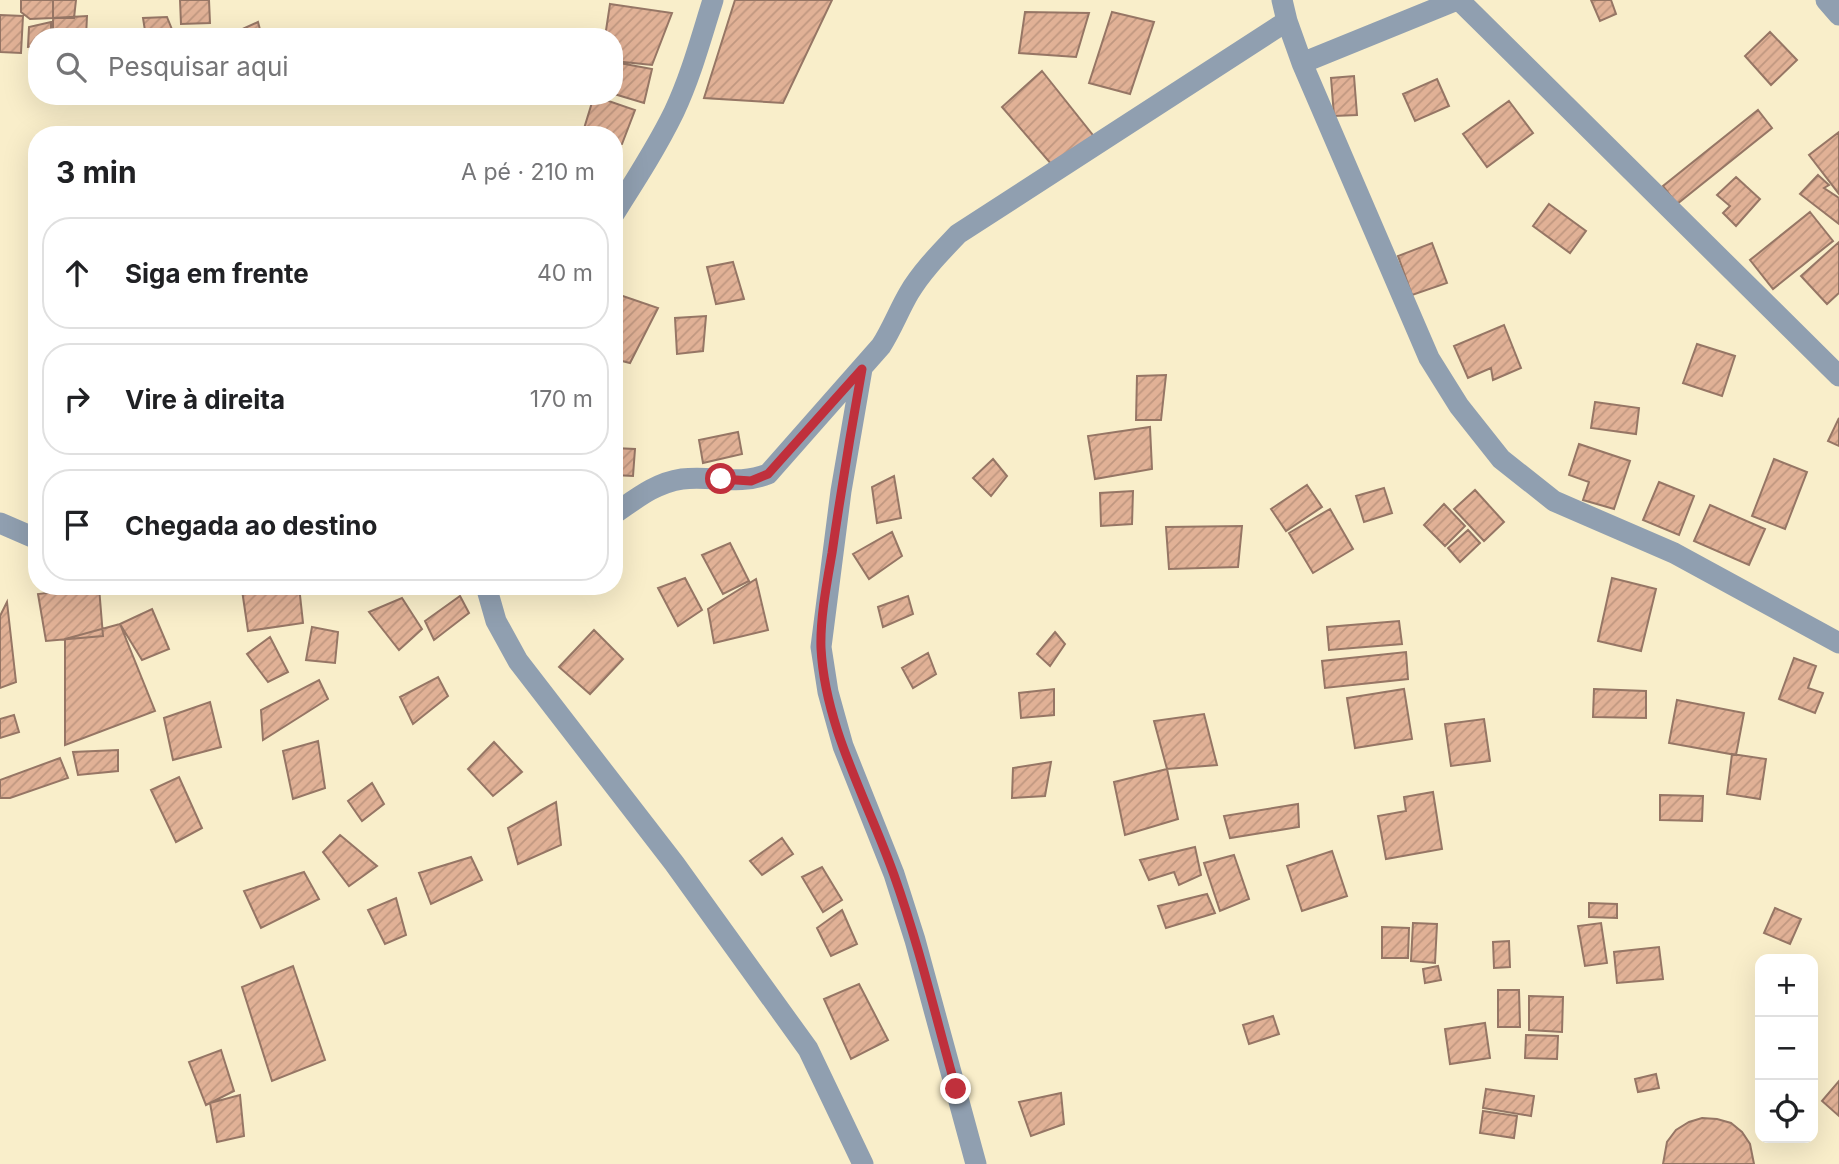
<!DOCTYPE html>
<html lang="pt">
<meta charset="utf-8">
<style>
body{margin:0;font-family:Inter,sans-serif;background:#f6f6f6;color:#202124}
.controls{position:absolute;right:21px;bottom:21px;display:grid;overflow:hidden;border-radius:14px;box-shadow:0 7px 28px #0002}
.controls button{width:63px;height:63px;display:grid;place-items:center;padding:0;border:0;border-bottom:2px solid #e0e0e0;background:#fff;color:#202124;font:35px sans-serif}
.stop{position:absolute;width:21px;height:21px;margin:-16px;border:5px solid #c0303c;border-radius:50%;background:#fff}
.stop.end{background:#c0303c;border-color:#fff;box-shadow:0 2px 7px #0008}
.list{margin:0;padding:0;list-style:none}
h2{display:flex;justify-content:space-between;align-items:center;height:91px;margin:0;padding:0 28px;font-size:30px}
h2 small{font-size:23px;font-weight:400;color:#757577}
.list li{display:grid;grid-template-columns:46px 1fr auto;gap:21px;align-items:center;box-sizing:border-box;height:112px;margin:0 14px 14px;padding:0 14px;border:2px solid #e0e0e0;border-radius:28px}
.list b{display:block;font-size:26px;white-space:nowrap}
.list em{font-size:23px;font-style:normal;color:#757577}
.icon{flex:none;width:38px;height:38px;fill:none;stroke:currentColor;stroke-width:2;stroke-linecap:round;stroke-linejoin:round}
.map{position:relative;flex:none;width:1839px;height:1164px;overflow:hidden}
.search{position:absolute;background:#fff;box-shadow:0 7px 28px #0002;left:28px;top:28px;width:595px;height:77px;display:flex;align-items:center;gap:18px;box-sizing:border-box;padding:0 24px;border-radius:28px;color:#757577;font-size:26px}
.panel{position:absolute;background:#fff;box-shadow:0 7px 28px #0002;left:28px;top:126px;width:595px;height:469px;border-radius:28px}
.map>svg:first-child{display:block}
</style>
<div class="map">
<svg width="1839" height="1164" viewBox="0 0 1839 1164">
<defs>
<pattern id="building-hatch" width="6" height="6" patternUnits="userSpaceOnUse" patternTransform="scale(1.75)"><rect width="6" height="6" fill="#e1b196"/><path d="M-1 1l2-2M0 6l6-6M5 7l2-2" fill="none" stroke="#c09780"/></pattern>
</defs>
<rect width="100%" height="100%" fill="#f9eeca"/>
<!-- building -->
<path fill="url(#building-hatch)" stroke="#967665" stroke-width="2" d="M21,0H53V18L30,19L21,12Z
M53,0H76L74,18H53Z
M180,0H209L210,23L181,24Z
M735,0H832L783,103L704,98Z
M1591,0H1611L1616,14L1600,21Z
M610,4L672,13L652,65L614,61V37H605Z
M1025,12L1089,13L1076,57L1019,53Z
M1112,12L1154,22L1130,94L1089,83Z
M0,15L23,16L21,53L0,52Z
M87,16L86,37H53V18Z
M167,17L175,37H146L143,18Z
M51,22V37H37V46L28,47L29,27Z
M258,22L262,37H241L238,31Z
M1770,32L1797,60L1771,85L1745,56Z
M614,62L652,69L644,103L614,94Z
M1042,71L1096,139L1052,165L1002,107Z
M1354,76L1357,115L1334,116L1331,78Z
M1437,79L1449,106L1415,121L1403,94Z
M594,96L635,110L622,144L614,143V135H582Z
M1509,101L1533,133L1487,167L1463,134Z
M1758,110L1772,128L1677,204L1663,186Z
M1839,132V194L1809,155Z
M1818,175L1829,185L1824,188L1839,198V224L1800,194Z
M1736,177L1760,199L1736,226L1723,213L1730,206L1717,195Z
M1549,204L1586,231L1570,253L1533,226Z
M1810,212L1833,241L1773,289L1750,260Z
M1839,242V293L1827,304L1801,276Z
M1432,243L1447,283L1412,295L1398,256Z
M733,262L744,299L716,304L707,267Z
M614,293L658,308L630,363L614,359Z
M706,316L703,351L677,354L675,318Z
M1504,325L1521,368L1493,380L1491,368L1468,378L1454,346Z
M1697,344L1735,356L1722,396L1683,383Z
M1166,375L1161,420H1136L1137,376Z
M1595,402L1639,408L1636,434L1591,428Z
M1839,418V446L1828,441Z
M1150,427L1152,469L1095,479L1088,436Z
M738,432L742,454L703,463L699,440Z
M1579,444L1630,461L1614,509L1583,500L1589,482L1569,475Z
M614,448L635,449L633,476L614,475Z
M993,459L1007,476L991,496L973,478Z
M1774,459L1807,472L1785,529L1752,516Z
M894,476L901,518L877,523L872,487Z
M1659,482L1694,496L1679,535L1643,520Z
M1307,485L1322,507L1286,531L1271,509Z
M1384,488L1392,513L1364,522L1356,496Z
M1475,490L1504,522L1484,541L1454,509Z
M1133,491L1132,524L1101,526L1100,493Z
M1444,504L1465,526L1445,546L1424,525Z
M1710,505L1765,529L1749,565L1694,541Z
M1330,509L1353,549L1313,573L1289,533Z
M1242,526L1238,567L1169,569L1166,527Z
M1468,530L1480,543L1460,562L1448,548Z
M892,532L902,556L869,579L853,554Z
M730,543L749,581L723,594L702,555Z
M685,578L702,610L678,626L658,588Z
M1612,578L1656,589L1641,651L1598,641Z
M756,579L768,630L714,643L708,609Z
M268,586H299L303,623L248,631L242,590Z
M99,587L103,636L46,641L38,594Z
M460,596L469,613L434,640L425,621Z
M908,596L913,614L883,627L878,607Z
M402,598L422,629L399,650L369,612Z
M7,602L16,682L0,688V616Z
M152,609L169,649L142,660L120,624Z
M1399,621L1402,644L1329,650L1327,627Z
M120,624L155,711L65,745V639Z
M312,627L338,632L335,663L306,660Z
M594,630L623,659L590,694L559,667Z
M1055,632L1065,644L1050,666L1037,654Z
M270,637L288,672L268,682L247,654Z
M1406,652L1408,679L1325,688L1322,661Z
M928,653L936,674L913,688L902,668Z
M1794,658L1816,666L1808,688L1823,693L1815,713L1779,699Z
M438,677L448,696L413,724L400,697Z
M319,680L328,699L263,740L261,710Z
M1054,689V715L1021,718L1019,693Z
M1404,689L1412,739L1355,748L1347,698Z
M1594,689L1646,691V718L1593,717Z
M1677,700L1744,713L1736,755L1669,743Z
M210,702L221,747L173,760L164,718Z
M1204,714L1217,765L1167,769L1154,721Z
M14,715L19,732L0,738V719Z
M1484,719L1490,761L1451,766L1445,724Z
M318,741L325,788L293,799L283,751Z
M494,742L522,772L493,796L468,769Z
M118,750V771L78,775L73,752Z
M1732,754L1766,759L1760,799L1727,794Z
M60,758L68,778L10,798H0V780Z
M1051,762L1045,796L1012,798L1013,768Z
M1167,769L1178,819L1125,835L1114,782Z
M179,777L202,828L176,842L151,790Z
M372,783L384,804L362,821L348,801Z
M1433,792L1442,849L1386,859L1378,816L1406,811L1404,797Z
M1660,795L1703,796L1702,821L1660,820Z
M556,802L561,845L518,864L508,828Z
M1298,804L1299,827L1230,838L1224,816Z
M340,835L377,866L349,886L323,852Z
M782,838L793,854L762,875L750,861Z
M1195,847L1201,875L1179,885L1174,872L1149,880L1140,860Z
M1332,851L1347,896L1302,911L1287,866Z
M1234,855L1249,899L1220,911L1204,863Z
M471,857L482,880L431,904L419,873Z
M822,867L842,900L823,912L802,877Z
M304,872L319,899L261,928L244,891Z
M1207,894L1215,913L1166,928L1158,906Z
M396,898L406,935L385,944L368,910Z
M1589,903L1617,904V918L1589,917Z
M1775,908L1801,919L1790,944L1764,933Z
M842,910L857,944L831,956L817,928Z
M1413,923L1437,924L1435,963L1411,961Z
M1601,923L1607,963L1585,966L1578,926Z
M1382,927L1409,928L1408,958H1382Z
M1509,941L1510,967L1494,968L1493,942Z
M1659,947L1663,979L1617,983L1614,952Z
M293,966L325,1060L272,1081L242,987Z
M1438,966L1441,980L1425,983L1423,969Z
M859,984L888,1040L851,1059L824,999Z
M1498,990H1519L1520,1027H1498Z
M1529,996L1563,997L1562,1032L1529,1030Z
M1273,1016L1279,1034L1249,1044L1243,1025Z
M1485,1023L1490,1058L1450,1064L1445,1029Z
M1526,1035L1558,1036L1557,1059L1525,1058Z
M221,1050L234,1091L206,1105L189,1062Z
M1656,1074L1659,1088L1638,1092L1635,1079Z
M1839,1081V1116L1822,1101Z
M1486,1089L1534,1096L1531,1116L1483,1108Z
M1061,1093L1064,1124L1031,1136L1019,1102Z
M240,1095L244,1136L217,1142L210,1103Z
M1483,1111L1517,1116L1514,1138L1480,1133Z
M1702,1118L1717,1119L1731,1123L1742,1132L1750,1144L1754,1164H1663L1667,1142L1676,1130L1689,1122Z"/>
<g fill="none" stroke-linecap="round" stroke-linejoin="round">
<!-- minor -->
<path stroke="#909fb0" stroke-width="21" d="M1282,0L1287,21L1302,63L1429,358L1459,406L1501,459L1554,501L1674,553L1839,643
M1459,0L1839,376
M1826,0L1839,15
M1302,63L1457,0
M614,214C635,181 657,147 674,112C691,76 701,38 713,0
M862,369L841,491L821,647L828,692L843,746L894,874L915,940L976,1164
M614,514C636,499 655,483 682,479C712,475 738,486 768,474L881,346C892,329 899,310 909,293C922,271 941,252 958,234L1287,21
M0,523L37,539
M486,586L496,621L518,661L674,863L808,1049L863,1164"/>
</g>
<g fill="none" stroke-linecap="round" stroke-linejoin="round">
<!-- route -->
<path stroke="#c0303c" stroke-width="9" d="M721,479L751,481L768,474L862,369C851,430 841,491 832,553C827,582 820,618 821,648C825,728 868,801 894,875C919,945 936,1018 956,1089"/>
</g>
</svg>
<div class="controls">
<button>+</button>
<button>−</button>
<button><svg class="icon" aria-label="locate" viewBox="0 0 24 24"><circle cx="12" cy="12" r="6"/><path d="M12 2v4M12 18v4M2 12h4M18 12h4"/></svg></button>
</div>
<div class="stop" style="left:721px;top:479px"></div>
<div class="stop end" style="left:956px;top:1089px"></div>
<div class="search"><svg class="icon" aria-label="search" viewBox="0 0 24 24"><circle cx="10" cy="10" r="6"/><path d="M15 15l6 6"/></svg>Pesquisar aqui</div>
<section class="panel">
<h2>3 min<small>A pé · 210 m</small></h2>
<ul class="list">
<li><svg class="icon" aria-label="ahead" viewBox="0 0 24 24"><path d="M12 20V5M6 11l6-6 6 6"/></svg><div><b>Siga em frente</b></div><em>40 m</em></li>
<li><svg class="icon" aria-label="right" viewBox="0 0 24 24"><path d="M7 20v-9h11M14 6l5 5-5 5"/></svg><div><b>Vire à direita</b></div><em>170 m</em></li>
<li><svg class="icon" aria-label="arrive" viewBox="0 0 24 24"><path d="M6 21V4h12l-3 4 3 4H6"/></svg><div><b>Chegada ao destino</b></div></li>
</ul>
</section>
</div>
